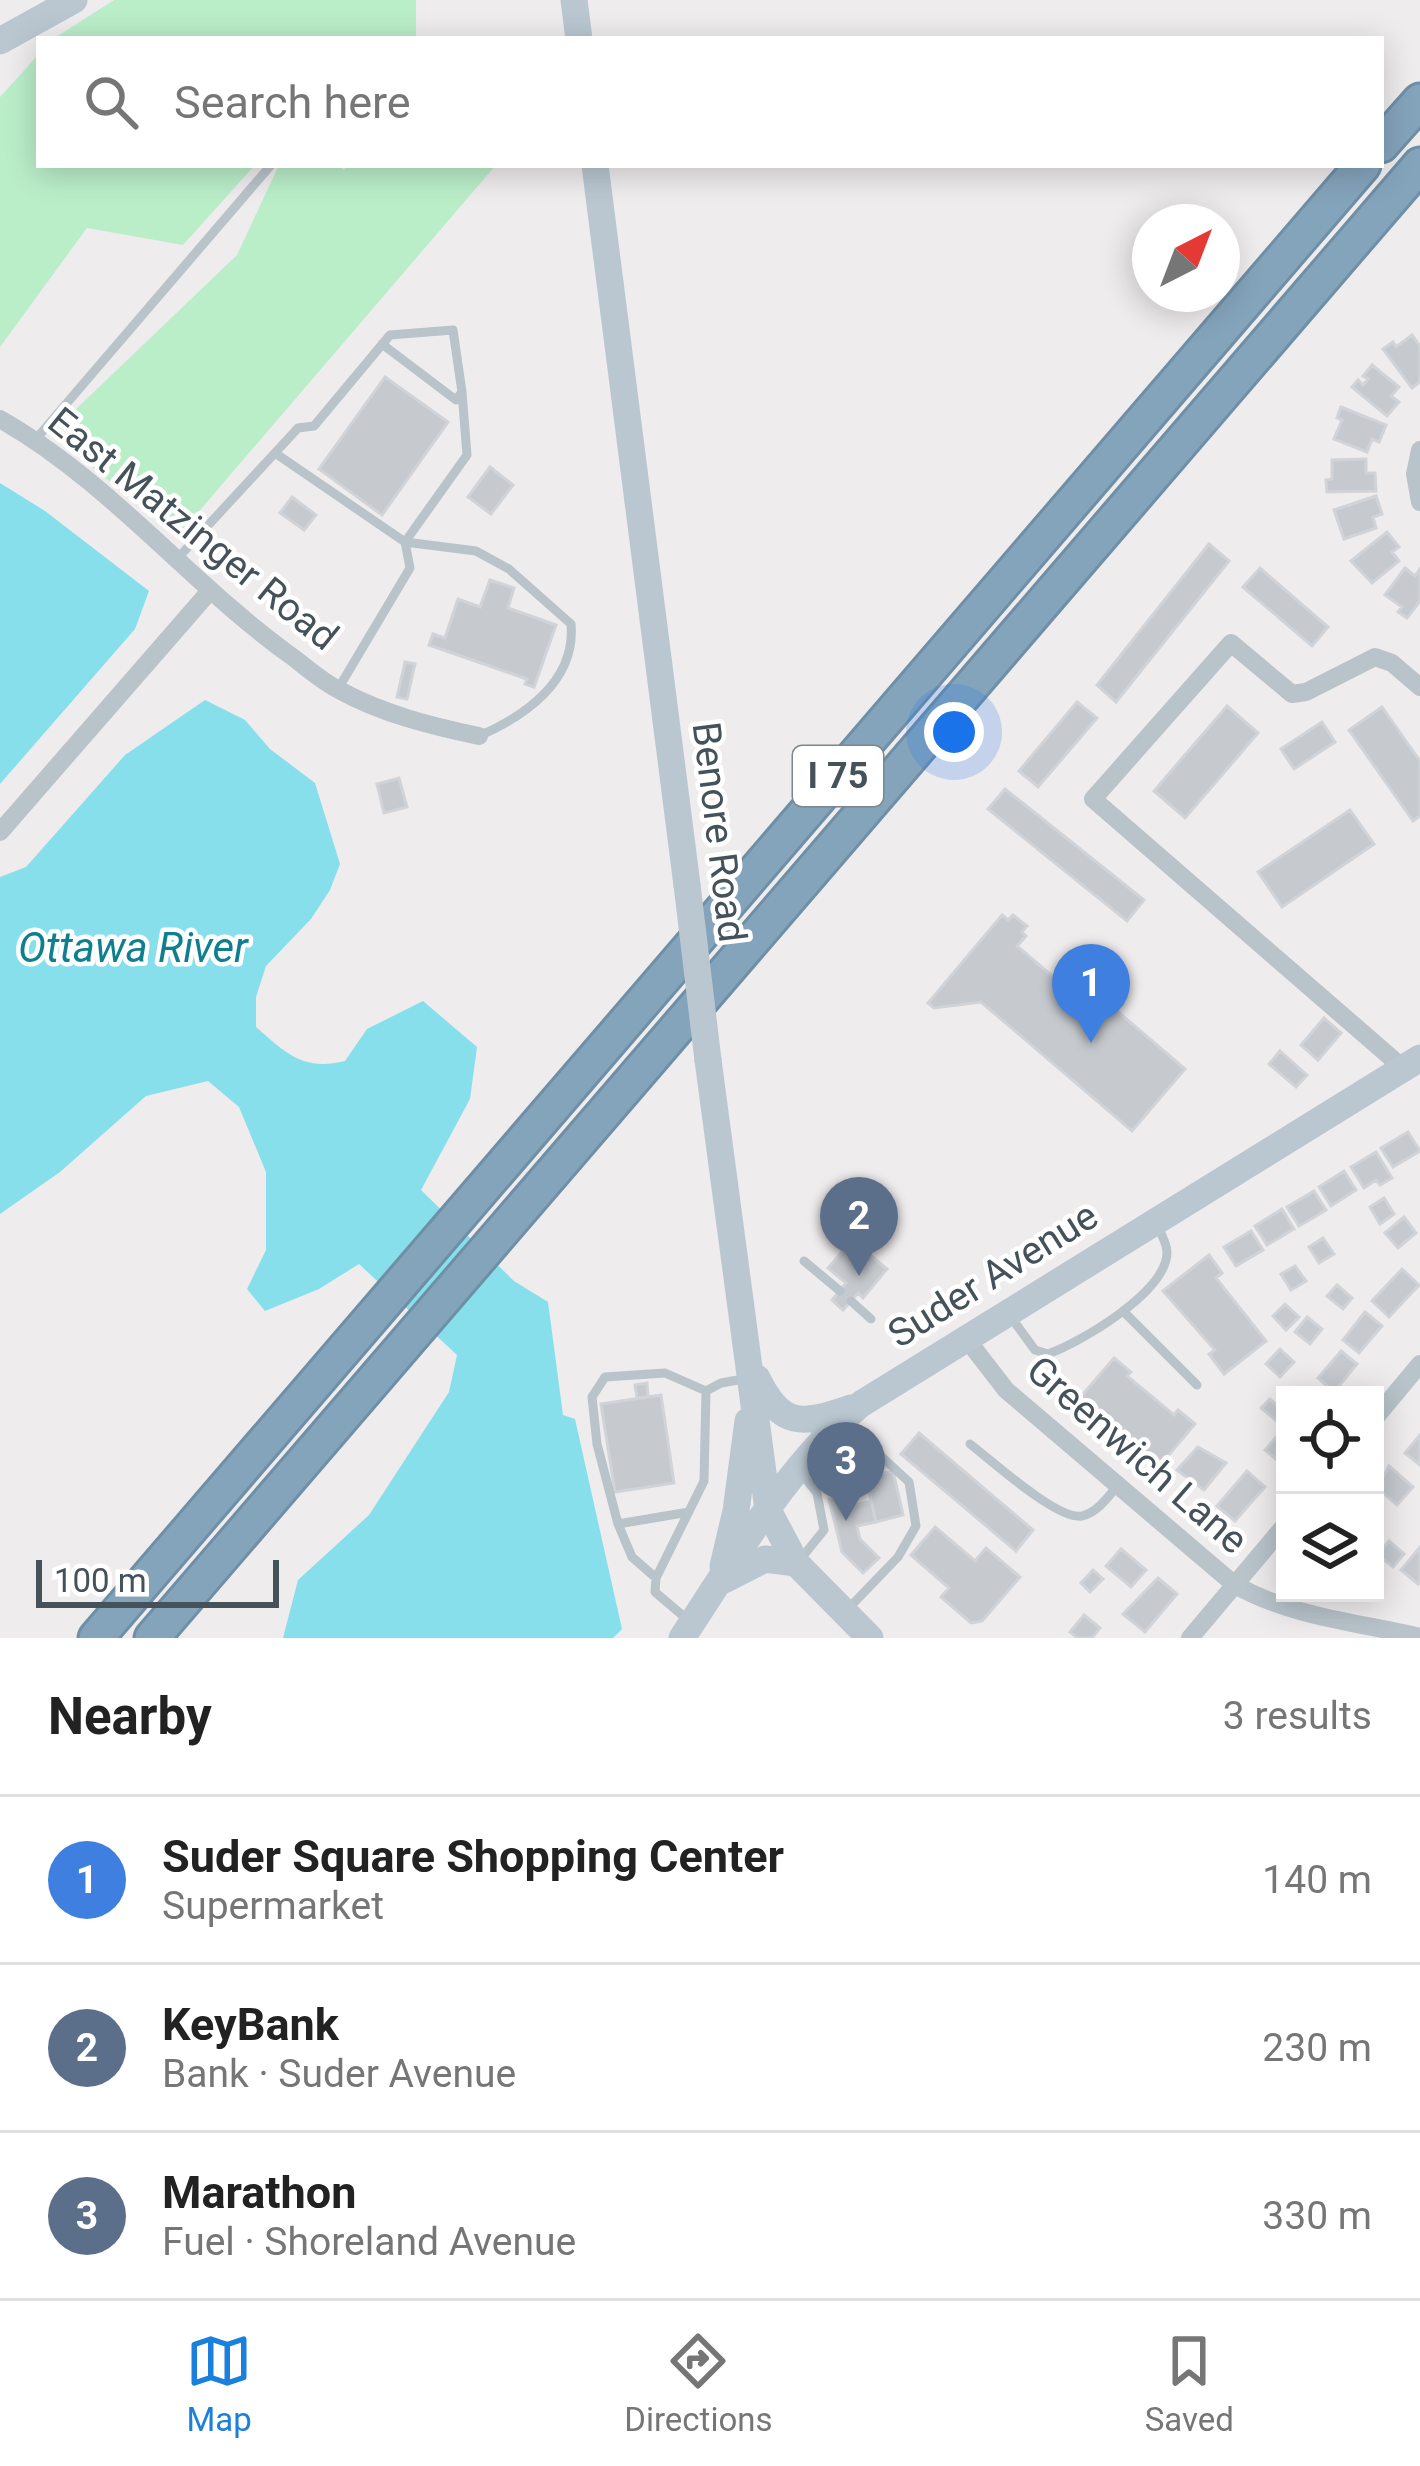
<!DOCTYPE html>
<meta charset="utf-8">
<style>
body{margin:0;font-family:Roboto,sans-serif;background:#f2f2f2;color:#222}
.controls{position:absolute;right:36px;bottom:36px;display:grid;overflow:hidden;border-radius:0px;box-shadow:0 6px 30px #0003}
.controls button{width:108px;height:108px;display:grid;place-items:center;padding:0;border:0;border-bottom:3px solid #e0e0e0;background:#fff;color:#222;font:60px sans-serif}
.compass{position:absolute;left:1132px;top:204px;width:108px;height:108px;border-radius:50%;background:#fff;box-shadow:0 6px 30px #0003;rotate:42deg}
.scale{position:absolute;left:36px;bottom:30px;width:243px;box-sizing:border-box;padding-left:12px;border:6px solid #45525a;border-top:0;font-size:33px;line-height:42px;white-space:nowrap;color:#45525a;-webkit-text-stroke:9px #fff;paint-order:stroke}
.you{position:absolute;left:954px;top:732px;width:42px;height:42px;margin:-30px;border:9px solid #fff;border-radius:50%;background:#1a73e8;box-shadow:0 0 0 18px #1a73e833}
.badge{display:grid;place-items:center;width:78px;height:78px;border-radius:50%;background:#1a80dc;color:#fff;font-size:39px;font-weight:700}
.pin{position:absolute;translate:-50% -99px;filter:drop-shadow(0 3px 6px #0008)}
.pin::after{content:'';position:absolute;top:63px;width:42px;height:36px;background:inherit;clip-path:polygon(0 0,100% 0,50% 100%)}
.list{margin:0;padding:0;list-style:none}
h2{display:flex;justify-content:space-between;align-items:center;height:156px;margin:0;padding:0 48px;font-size:51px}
h2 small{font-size:39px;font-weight:400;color:#767676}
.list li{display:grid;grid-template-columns:78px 1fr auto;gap:36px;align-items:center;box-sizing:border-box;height:168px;padding:0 48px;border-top:3px solid #e0e0e0}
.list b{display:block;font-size:45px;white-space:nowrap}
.list p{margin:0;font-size:39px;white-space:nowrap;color:#767676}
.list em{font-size:39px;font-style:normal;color:#767676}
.icon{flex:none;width:66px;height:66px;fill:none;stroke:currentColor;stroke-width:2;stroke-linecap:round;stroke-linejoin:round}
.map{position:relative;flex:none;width:1420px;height:1638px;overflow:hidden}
.search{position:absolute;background:#fff;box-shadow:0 6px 30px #0003;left:36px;right:36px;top:36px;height:132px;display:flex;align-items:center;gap:30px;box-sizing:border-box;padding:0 42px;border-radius:0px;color:#767676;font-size:45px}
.sheet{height:660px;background:#fff}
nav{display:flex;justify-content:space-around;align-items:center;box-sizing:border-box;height:168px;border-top:3px solid #e0e0e0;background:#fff;font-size:33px;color:#767676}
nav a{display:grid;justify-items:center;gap:6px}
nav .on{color:#1a80dc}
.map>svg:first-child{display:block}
</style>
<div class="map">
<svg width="1420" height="1638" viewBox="0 0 1420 1638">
<rect width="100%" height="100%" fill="#efeced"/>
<!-- green -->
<path fill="#baeec9" d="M114,0H416V39H53Z
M39,54V165H255L183,245L87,228L0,347V97Z
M279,165H337L344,170L348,165H496L177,537L51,433L237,255Z"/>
<!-- water -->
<path fill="#87dfeb" d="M0,483L45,511L149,591L135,629L0,784Z
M205,700L245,720L270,749L315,783L340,864L330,890L311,919L266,966L256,997V1027C287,1054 303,1071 345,1061L367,1029L423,1001L477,1047L470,1099L421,1190L514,1281L548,1302L563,1415L575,1419L622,1629L613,1638H283L298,1580L369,1515L449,1392L457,1355L359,1264L319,1289L265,1311L247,1289L266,1250V1172L239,1107L208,1081L146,1096L60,1172L0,1214V877L26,867L125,755Z"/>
<!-- building -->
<path fill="#c6cacf" stroke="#d0d3d8" stroke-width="3" d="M1412,335L1420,346V382L1412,388L1383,349L1393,342L1396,347Z
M1372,365L1399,387L1391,396L1399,402L1387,416L1352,387L1358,380L1363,385L1368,379L1363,376Z
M385,377L448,422L382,515L319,469Z
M1341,407L1386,425L1379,442L1372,439L1367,452L1334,439L1342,420L1337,418Z
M1366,459V473H1375L1376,491L1327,492L1326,480L1332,479V460Z
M490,467L513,485L491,514L468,497Z
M1376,496L1382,514L1373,517L1376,528L1344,539L1334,510Z
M292,497L316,515L304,530L280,513Z
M1387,532L1399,547L1392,552L1399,561L1372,583L1351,561Z
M1209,544L1229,561L1116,702L1097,685Z
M1260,568L1328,627L1312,646L1243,587Z
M1405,568L1415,576L1420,569V601L1407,618L1398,612L1402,607L1385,595Z
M490,580L514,588L508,608L556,625L534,687L525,684L527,679L429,645L433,634L445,638L458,599L480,607Z
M405,662L415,664L407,699L397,697Z
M1077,702L1097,718L1038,787L1019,771Z
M1227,706L1258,733L1185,818L1154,791Z
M1382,707L1420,761V816L1413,821L1349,730Z
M1322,722L1335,742L1294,769L1281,749Z
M399,778L407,807L384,813L377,784Z
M1005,789L1144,900L1127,921L988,809Z
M1350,810L1374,844L1282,907L1258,872Z
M1002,915L1008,920L1013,915L1027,926L1022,932L1026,936L1017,946L1100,1017L1110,1005L1185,1069L1132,1131L981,1002L934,1008L928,1003Z
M1324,1018L1341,1033L1318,1060L1301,1045Z
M1280,1051L1307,1075L1296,1087L1269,1064Z
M1408,1132L1420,1151L1393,1167L1381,1148Z
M1376,1152L1392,1178L1380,1185L1376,1180L1364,1188L1351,1167Z
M1344,1171L1356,1190L1331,1206L1319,1187Z
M1314,1191L1326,1210L1299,1226L1287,1207Z
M1384,1198L1394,1214L1380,1224L1370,1207Z
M1282,1209L1294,1229L1267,1245L1255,1226Z
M1404,1217L1416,1233L1398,1248L1385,1233Z
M1251,1231L1263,1250L1236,1266L1224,1247Z
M1323,1238L1334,1254L1319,1263L1309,1247Z
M852,1240L887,1269L863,1298L858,1293L843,1310L832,1300L846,1283L828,1268Z
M1209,1255L1222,1273L1216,1278L1266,1341L1224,1374L1209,1354L1215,1350L1163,1291Z
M1295,1266L1306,1281L1291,1290L1281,1274Z
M1402,1269L1419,1285L1389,1317L1372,1301Z
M1337,1285L1352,1298L1343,1309L1327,1296Z
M1285,1304L1299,1317L1286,1330L1273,1316Z
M1365,1312L1382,1326L1359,1353L1343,1340Z
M1307,1317L1322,1329L1310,1344L1295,1332Z
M1280,1349L1294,1362L1280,1377L1266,1364Z
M1341,1351L1357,1364L1334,1392L1318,1378Z
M1114,1358L1131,1372L1127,1376L1174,1415L1178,1410L1195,1424L1157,1469L1140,1455L1143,1450L1097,1411L1094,1415L1077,1401Z
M647,1383L648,1397L637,1398L635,1385Z
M661,1395L674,1483L615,1492L601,1404Z
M1270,1399L1285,1412L1278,1422L1261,1408Z
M1285,1427V1465L1284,1466L1265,1450Z
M919,1433L1033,1530L1016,1551L901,1454Z
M1420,1435V1465L1405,1453Z
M1198,1447L1226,1463L1204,1490L1177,1470Z
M1389,1466L1413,1487L1397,1505L1377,1488Z
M893,1471L903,1515L876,1522L866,1477Z
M1247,1471L1265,1487L1235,1521L1217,1506Z
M846,1495L848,1507L871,1501L876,1522L857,1526L860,1539L879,1558L863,1573L842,1552L829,1499Z
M935,1527L975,1561L986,1548L1020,1577L982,1621L971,1623L941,1597L949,1588L911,1555Z
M1389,1541L1404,1554L1393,1567L1378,1555Z
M1420,1547V1581L1418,1584L1401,1570Z
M1121,1549L1146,1570L1131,1587L1106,1566Z
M1093,1570L1103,1579L1090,1592L1081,1583Z
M1158,1578L1177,1594L1145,1632L1123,1614Z
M1084,1615L1100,1628L1092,1638H1078L1070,1632Z"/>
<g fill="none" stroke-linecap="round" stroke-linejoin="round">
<!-- highway casing -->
<g stroke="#6f8fa7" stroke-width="39">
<path id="highway" d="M1381,145L1420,101
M96,1638L1363,165
M152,1638L1420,165"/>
</g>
<!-- lane -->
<path stroke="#b8c3ca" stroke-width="9" d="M36,439L271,165
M275,453L405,542L476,551L509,569L571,624C576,681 525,716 479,736
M176,560L298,428L314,426L390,335L453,330L462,392L456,400L382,344
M338,689L410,568L405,542L467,455L462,392
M804,1261L840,1291
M851,1301L871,1319
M1123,1311L1197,1385
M1010,1316L1035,1350L1048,1354C1081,1342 1167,1292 1167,1252C1167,1244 1161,1233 1157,1225
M846,1424L909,1482L916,1526L898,1557L846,1611
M970,1444C991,1460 1058,1521 1082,1516C1098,1512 1108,1497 1118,1485
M618,1524L689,1512
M799,1561L824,1530L817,1493L801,1473
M656,1578L632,1557L618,1524L597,1444L592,1397L605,1377L665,1373L706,1391
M688,1620L655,1592L656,1578L704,1481L706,1391L721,1383L749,1378"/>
<!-- street -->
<path stroke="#b8c3ca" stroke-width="18" d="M0,419C111,482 190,584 294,658C308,669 323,682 339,690C383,714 431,726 479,736
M1420,450L1415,474L1420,502
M0,832L209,592
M1403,1068L1093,799L1231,643L1292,694L1306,692L1375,657L1392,663L1420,687
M965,1337L1006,1390L1235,1585C1293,1617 1356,1622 1420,1637
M1375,1418L1420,1364
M1190,1638L1285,1525"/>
<!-- secondary -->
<path stroke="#bac7d1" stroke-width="27" d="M574,0L579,39
M0,41L74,0
M595,165L687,885
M708,1060L768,1510L796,1563L870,1638
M757,1378C781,1428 802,1425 851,1408
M723,1566L736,1511L748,1421
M724,1580L765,1559L796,1563
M682,1638C736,1557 786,1467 861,1404L1420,1058"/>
<!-- highway -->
<use href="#highway" stroke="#84a4bc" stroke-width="33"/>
<!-- secondary-bridge -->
<path stroke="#bac7d1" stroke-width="27" d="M687,885L708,1060"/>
</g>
<g text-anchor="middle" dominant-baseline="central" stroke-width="9" stroke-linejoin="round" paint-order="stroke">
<!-- shield labels -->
<rect fill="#fff" stroke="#7d868c" stroke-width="3" x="793" y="746" width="90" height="60" rx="9"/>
<g font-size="36" font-weight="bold" fill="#45525a">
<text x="838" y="776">I 75</text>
</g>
<!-- street labels -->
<g font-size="39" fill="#45525a" stroke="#fff">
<text transform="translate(193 529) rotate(39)">East Matzinger Road</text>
<text transform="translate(719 832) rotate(83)">Benore Road</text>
<text transform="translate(993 1275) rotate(-32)">Suder Avenue</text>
<text transform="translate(1137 1455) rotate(41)">Greenwich Lane</text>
</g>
<!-- water labels -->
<g font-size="42" font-style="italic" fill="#0e7f8f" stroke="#fff">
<text x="133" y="947">Ottawa River</text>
</g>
</g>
</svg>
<div class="controls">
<button><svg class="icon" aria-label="locate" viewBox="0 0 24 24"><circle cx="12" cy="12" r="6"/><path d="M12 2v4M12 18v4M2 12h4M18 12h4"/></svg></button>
<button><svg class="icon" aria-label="layers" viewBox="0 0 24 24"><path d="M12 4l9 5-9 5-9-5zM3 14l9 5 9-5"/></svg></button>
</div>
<svg class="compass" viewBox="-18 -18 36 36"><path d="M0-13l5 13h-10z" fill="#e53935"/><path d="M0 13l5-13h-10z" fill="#767676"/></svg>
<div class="scale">100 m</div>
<div class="you"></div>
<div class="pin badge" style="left:1091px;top:1043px;background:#3f7fe0">1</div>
<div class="pin badge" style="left:859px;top:1276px;background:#5c6f8a">2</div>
<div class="pin badge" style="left:846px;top:1521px;background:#5c6f8a">3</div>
<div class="search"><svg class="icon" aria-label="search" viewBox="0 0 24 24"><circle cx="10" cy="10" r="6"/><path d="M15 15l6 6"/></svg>Search here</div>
</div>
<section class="sheet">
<h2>Nearby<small>3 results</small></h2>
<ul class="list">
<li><span class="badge" style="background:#3f7fe0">1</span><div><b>Suder Square Shopping Center</b><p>Supermarket</p></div><em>140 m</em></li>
<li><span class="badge" style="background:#5c6f8a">2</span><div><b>KeyBank</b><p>Bank · Suder Avenue</p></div><em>230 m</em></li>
<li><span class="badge" style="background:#5c6f8a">3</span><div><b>Marathon</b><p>Fuel · Shoreland Avenue</p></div><em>330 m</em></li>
</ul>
</section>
<nav>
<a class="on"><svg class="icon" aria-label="map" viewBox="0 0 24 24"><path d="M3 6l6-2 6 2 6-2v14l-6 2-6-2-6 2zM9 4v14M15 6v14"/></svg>Map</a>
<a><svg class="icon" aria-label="directions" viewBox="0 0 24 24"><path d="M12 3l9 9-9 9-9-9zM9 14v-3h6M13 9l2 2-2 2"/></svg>Directions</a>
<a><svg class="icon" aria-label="saved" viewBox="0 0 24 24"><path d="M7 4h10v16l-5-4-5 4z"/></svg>Saved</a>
</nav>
